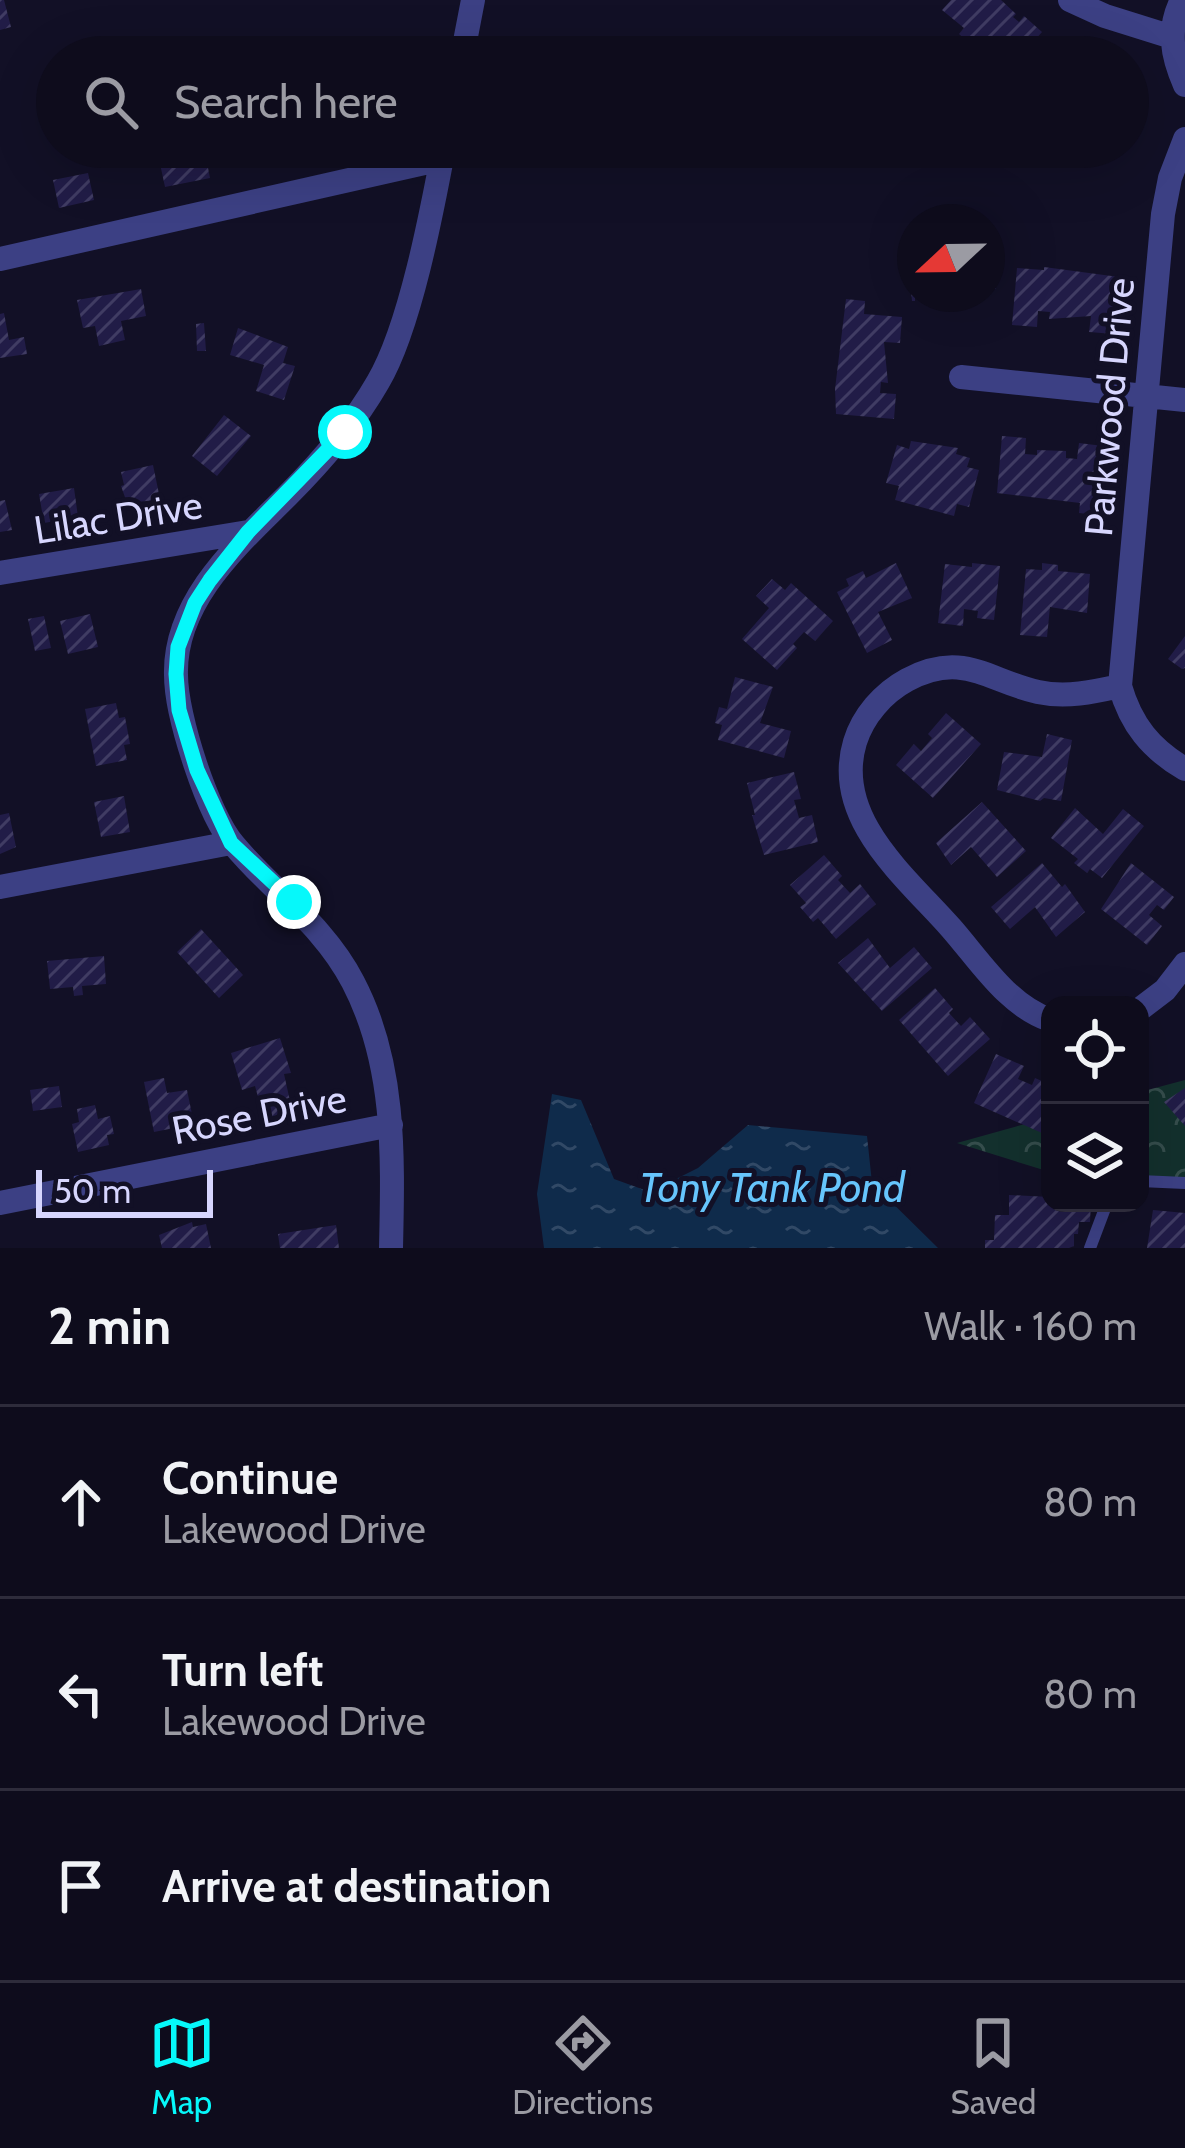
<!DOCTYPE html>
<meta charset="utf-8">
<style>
body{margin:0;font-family:Cabin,sans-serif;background:#171525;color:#f1f3f6}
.controls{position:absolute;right:36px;bottom:36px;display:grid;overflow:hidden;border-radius:24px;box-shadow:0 12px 48px #0002}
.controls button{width:108px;height:108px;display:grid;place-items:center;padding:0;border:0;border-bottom:3px solid #2e2c3b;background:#0e0c1c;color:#f1f3f6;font:60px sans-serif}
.compass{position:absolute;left:897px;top:204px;width:108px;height:108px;border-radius:50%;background:#0e0c1c;box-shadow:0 12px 48px #0002;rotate:248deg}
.scale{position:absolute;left:36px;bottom:30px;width:177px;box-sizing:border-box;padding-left:12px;border:6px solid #d7d6fe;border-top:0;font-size:33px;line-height:42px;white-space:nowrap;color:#d7d6fe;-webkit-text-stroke:9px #121026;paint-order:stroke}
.stop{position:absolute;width:36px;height:36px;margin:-27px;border:9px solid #06f8fa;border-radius:50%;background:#fff}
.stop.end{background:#06f8fa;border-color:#fff;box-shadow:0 3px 12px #0008}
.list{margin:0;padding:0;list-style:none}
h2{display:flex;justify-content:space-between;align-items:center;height:156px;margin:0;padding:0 48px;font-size:51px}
h2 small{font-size:39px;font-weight:400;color:#9b9ba3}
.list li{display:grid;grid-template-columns:78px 1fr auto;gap:36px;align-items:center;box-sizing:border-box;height:192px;padding:0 48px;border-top:3px solid #2e2c3b}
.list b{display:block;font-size:45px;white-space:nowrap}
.list p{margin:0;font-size:39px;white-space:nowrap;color:#9b9ba3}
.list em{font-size:39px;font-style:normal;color:#9b9ba3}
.icon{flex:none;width:66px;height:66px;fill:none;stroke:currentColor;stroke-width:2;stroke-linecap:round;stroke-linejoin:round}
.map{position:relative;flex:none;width:1185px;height:1248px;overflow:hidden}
.search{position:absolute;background:#0e0c1c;box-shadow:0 12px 48px #0002;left:36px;right:36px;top:36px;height:132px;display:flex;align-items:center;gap:30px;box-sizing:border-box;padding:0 42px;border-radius:66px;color:#9b9ba3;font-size:45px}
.sheet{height:732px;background:#0e0c1c}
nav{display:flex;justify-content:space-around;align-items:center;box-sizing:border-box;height:168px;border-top:3px solid #2e2c3b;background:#0e0c1c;font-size:33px;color:#9b9ba3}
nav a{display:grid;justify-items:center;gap:6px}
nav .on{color:#06f8fa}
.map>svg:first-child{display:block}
</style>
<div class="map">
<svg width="1185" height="1248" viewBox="0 0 1185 1248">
<defs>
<pattern id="forest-crowns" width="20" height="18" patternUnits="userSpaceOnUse" patternTransform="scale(3)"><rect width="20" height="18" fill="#13302d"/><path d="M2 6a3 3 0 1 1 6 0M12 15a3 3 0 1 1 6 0" fill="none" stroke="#354d4c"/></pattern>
<pattern id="water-ripples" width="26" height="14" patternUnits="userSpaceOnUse" patternTransform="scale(3)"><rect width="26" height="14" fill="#0f2b4b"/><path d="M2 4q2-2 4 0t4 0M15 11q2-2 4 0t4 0" fill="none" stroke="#314966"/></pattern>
<pattern id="building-hatch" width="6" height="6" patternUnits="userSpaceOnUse" patternTransform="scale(3)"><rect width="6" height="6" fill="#211c47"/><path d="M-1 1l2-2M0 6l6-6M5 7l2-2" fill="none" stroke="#403c63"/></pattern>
</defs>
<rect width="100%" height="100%" fill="#121026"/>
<!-- forest -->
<path fill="url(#forest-crowns)" d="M1185,1080V1184L1140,1180V1092Z
M1050,1117V1172L957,1143Z"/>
<!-- water -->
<path fill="url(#water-ripples)" d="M552,1094L581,1100L614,1179L650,1192L698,1168L748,1125L867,1136L872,1183L938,1248H544L537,1194Z"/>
<!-- building -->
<path fill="url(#building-hatch)" d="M0,0H4L11,27L0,30Z
M951,0H1001L1016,14L1013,17L1019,22L1024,16L1042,32L1020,57H998L989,50L984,56L959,34L964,28L942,10Z
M204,147L210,178L165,187L159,159L173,156L171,149Z
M240,147H301L303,161L271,166L269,153L242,158Z
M88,173L94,200L59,208L53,180Z
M987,250H994L996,289H987Z
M908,254H915V301H912Z
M1044,267L1119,277L1114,334L1089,332L1091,316L1049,319L1050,312L1038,311L1037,327L1012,325L1017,268L1044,270Z
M141,289L146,316L121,321L125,340L99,346L95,326L83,328L77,300Z
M924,294H982L983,297L938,307V300L924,301Z
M846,299L865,301L864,314L902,317L900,343L884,342L888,383L881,382L880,393L896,394L894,419L836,414L835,389Z
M4,313L9,340L24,337L27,354L0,358V314Z
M204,323L206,351H197L196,324Z
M238,328L288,347L283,363L295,366L284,400L256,391L264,365L230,355Z
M224,415L251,436L217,476L192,456Z
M1002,436L1026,438L1025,454L1037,455V450L1066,451V458L1077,459L1079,443L1103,446L1097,515L1079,513L1080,503L997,493Z
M911,441L958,448L956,454L970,458L967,467L979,470L969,507L957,504L954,516L895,500L899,486L886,483L897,445L909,449Z
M153,465L159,494L155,495L156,500L127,503L121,486L124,485L121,472Z
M74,488L78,517L44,523L39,494Z
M5,500L12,530L0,532V501Z
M896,563L912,598L878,612L892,640L867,653L837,592L849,586L846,579L863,571L866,578Z
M972,563L1000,566L994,620L977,618L978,611L964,609L963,626L938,623L945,564L972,567Z
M1042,563L1058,565V571L1090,574L1087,613L1050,607L1047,637L1020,635L1026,569L1042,570Z
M772,579L785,590L791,583L833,621L815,641L804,632L793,644L797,648L777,670L742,639L769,608L756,596Z
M90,614L98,647L68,654L60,621Z
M44,616L51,648L35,651L28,619Z
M1185,636V668L1182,669L1168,659Z
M735,677L773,687L760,723L791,731L784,758L718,740L722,725L715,723L719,707L727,709Z
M116,703L119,718L125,717L130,744L124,745L127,760L96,766L85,709Z
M946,713L981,744L933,798L896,765L914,744L921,751L932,738L928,734Z
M1047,734L1072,740L1061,801L1044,798L1040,801L997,790L1004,752L1042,757Z
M794,772L801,799L794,800L799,818L812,815L818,842L764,855L752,815H755L747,783Z
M124,796L130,832L101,837L94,802Z
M982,802L1026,851L997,877L971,847L951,865L936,843Z
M1075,808L1103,834L1123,809L1144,826L1102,878L1090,869L1087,873L1074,863L1078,859L1051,838Z
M9,813L16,847L0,854V815Z
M824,855L842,876L838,880L850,893L860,884L876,904L836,939L818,918L813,922L800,907L806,903L790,885Z
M1042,863L1062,887L1065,884L1085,912L1056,937L1035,907L1010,929L991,907Z
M1131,863L1174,897L1164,910L1157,905L1149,915L1162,926L1147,945L1101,909Z
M201,929L243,975L219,998L177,952Z
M868,938L890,968L914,947L932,968L882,1011L838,963Z
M104,956L106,984L82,986L83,995L74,996L73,987L50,989L47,961Z
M935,988L953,1009L949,1013L961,1026L970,1017L990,1039L948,1076L899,1020Z
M280,1038L291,1073L284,1074L292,1110L264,1119L255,1086L242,1090L231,1053Z
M996,1054L1024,1066L1018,1079L1032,1085L1035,1078L1049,1084L1050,1116L1042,1133L974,1103Z
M164,1078L167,1093L187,1090L194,1124L154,1132L144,1082Z
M59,1086L62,1107L33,1111L30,1090Z
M1185,1088V1126L1164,1102Z
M95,1105L98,1119L110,1116L114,1134L107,1135L109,1145L78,1152L72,1124L79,1122L77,1109Z
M1009,1195L1050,1197V1203H1091L1090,1222H1079L1078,1234H1074V1246L1069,1248H985V1240H994L995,1215H1009Z
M1153,1210L1185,1213V1248H1147Z
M192,1222L193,1227L206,1224L211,1248H162L159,1235Z
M336,1225L339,1248H280L278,1234Z"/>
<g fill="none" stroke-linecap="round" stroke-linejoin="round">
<!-- lane -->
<path stroke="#3c4084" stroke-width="12" d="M1140,1181L1185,1183
M1090,1248L1107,1203"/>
<!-- street -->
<path stroke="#3c4084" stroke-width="24" d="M1070,0L1105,16L1172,37
M1182,0C1167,29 1172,56 1185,85
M462,57L473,0
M1185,139L1170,178L1163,214L1120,686C1131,725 1151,749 1185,769
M0,259L442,159
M961,377L1185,400
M0,573L248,532
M0,887L231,843
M1140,1009L1165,990L1185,964
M1050,1020C1007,1005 980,961 951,928C905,876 832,818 855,742C863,716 883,693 907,680C963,650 988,681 1038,692C1066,698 1093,692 1120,686
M0,1203L391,1125
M391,1248C393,1157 396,1064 353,982C323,924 274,893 234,845C208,815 176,716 176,675C174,600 239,544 287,496C321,462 354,424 378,382C410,328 432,211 444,147"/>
</g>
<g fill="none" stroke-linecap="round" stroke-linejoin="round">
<!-- route -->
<path stroke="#06f8fa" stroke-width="15" d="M294,902L231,843L197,770L179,710L176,674L178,647L195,603L210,580L248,532L345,432"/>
</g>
<g text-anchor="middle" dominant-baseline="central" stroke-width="10" stroke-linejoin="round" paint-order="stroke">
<!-- street labels -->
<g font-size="39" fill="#d7d6fe" stroke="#121026">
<text transform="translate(1109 407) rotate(-85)">Parkwood Drive</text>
<text transform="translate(118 517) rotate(-9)">Lilac Drive</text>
<text transform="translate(259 1114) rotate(-11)">Rose Drive</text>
</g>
<!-- water labels -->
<g font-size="42" font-style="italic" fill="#66c5fc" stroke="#121026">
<text x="772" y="1187">Tony Tank Pond</text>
</g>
</g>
</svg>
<div class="controls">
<button><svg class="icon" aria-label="locate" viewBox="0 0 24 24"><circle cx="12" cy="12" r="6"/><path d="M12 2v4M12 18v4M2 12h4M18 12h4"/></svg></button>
<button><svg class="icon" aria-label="layers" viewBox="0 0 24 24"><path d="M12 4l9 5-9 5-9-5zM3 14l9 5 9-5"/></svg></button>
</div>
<svg class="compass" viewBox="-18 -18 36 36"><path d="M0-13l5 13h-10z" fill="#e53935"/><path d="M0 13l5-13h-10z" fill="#9b9ba3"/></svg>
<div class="scale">50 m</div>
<div class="stop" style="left:345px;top:432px"></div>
<div class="stop end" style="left:294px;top:902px"></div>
<div class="search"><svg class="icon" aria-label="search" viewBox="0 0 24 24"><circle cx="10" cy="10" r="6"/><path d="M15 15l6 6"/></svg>Search here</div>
</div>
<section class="sheet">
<h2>2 min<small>Walk · 160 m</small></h2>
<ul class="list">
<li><svg class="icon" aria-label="ahead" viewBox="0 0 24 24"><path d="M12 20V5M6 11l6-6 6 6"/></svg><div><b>Continue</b><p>Lakewood Drive</p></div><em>80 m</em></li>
<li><svg class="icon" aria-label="left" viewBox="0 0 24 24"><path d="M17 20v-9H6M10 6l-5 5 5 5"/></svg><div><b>Turn left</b><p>Lakewood Drive</p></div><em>80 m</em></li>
<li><svg class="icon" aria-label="arrive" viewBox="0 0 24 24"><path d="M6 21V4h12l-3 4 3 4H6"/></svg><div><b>Arrive at destination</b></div></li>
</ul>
</section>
<nav>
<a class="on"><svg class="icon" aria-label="map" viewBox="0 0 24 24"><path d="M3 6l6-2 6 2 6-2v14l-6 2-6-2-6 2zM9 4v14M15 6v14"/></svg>Map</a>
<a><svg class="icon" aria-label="directions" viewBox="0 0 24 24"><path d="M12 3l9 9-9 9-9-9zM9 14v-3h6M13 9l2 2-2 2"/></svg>Directions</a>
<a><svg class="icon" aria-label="saved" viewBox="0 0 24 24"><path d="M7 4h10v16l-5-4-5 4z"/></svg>Saved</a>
</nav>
